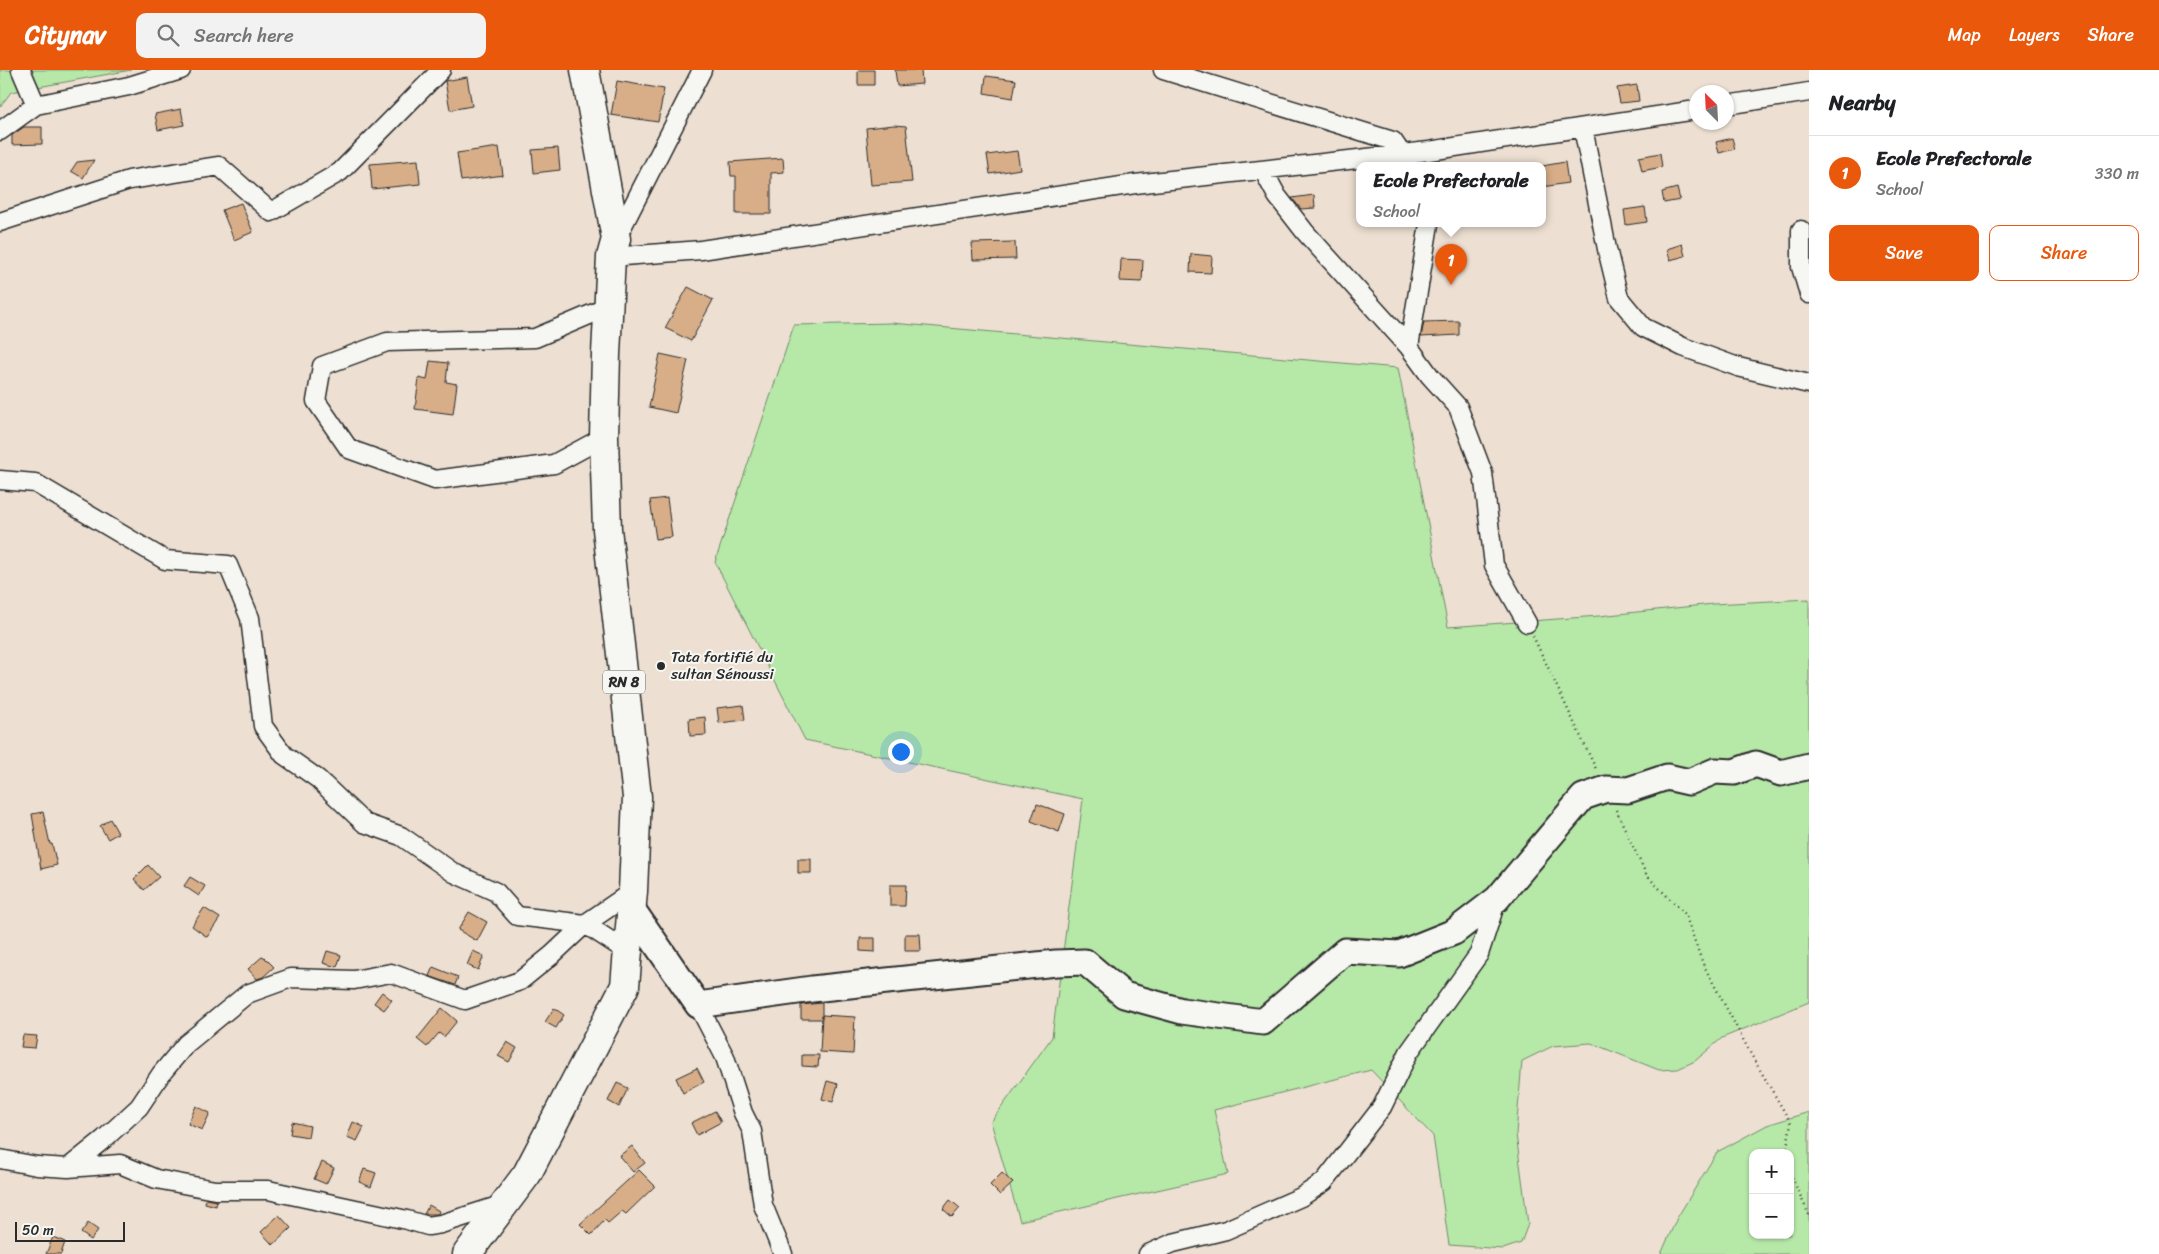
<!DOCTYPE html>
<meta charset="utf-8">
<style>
body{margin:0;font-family:Sriracha,sans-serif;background:#f2f2f2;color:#202124}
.controls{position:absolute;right:15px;bottom:15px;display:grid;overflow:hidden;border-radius:10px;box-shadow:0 1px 4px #0004}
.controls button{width:45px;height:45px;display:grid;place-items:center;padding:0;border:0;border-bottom:1px solid #e0e0e0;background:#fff;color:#202124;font:25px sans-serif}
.compass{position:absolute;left:1689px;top:15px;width:45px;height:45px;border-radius:50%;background:#fff;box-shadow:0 1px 4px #0004;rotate:336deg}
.scale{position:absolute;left:15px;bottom:12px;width:110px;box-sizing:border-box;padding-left:5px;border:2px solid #2b2b2b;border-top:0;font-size:14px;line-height:18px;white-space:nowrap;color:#2b2b2b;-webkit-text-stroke:4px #f6f6f2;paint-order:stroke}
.you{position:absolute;left:900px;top:681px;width:18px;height:18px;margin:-12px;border:4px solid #fff;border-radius:50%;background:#1a73e8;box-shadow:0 0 0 8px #1a73e833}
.badge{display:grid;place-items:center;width:32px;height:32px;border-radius:50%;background:#ea580c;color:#fff;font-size:16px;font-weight:700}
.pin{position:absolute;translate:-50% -41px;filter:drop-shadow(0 1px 2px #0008)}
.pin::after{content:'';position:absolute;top:26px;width:18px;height:15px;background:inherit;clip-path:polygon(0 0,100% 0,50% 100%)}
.popup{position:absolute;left:1356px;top:92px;width:190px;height:65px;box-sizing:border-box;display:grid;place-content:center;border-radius:10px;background:#fff;filter:drop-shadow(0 1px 4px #0005);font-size:16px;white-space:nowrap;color:#757577}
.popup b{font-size:19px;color:#202124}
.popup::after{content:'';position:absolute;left:50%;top:100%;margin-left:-10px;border:10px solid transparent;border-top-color:#fff}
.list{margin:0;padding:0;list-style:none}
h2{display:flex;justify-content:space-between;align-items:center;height:65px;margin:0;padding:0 20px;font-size:21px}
h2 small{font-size:16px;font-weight:400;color:#757577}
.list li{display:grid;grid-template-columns:32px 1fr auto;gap:15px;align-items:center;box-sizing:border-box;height:75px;padding:0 20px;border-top:1px solid #e0e0e0}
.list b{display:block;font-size:19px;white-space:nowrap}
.list p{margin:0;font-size:16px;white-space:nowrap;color:#757577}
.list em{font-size:16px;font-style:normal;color:#757577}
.actions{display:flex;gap:10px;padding:15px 20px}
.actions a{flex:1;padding:11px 0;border:1px solid #ea580c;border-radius:10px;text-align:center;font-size:18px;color:#ea580c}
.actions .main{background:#ea580c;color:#fff}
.icon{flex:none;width:28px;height:28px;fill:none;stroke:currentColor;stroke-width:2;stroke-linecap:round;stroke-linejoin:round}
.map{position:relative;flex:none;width:1809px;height:1184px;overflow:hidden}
header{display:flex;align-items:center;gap:30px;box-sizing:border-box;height:70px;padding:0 25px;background:#ea580c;color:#fff}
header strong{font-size:24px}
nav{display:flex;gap:28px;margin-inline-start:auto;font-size:18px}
.search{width:350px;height:45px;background:#f2f2f2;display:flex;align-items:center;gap:12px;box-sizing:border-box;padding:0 18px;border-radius:10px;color:#757577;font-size:19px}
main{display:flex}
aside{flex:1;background:#fff}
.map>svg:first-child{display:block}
</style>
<header>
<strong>Citynav</strong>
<div class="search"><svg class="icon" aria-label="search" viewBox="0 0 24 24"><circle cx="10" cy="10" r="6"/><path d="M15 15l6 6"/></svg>Search here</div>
<nav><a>Map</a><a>Layers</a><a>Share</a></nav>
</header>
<main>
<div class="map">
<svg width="1809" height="1184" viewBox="0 0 1809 1184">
<rect width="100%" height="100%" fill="#ede0d2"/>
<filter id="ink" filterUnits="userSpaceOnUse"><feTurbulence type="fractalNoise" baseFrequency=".02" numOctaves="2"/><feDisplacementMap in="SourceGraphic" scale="10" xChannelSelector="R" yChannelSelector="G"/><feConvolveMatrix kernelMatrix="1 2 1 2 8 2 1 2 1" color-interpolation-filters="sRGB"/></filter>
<g filter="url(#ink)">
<!-- green -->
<path fill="#b6e8a8" stroke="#708a6a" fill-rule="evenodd" d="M0,0H131L11,22L0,37Z
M892,253L1398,298L1448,557L1599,546L1713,534L1809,529V932L1722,968L1695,991L1678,999L1659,1000L1591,973L1553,976L1522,991L1516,1064L1528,1154L1521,1173L1503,1179L1449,1175L1433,1066L1371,1000L1214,1040L1228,1104L1020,1151L991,1052L1052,967L1083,729L805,670L715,492L794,255Z
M1809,1042V1184H1661L1677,1148L1717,1082L1767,1055ZM1753,1083H1790V1165H1753Z"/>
<!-- building -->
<path fill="#d8ae89" stroke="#2b2b2b" d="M858,0H874V15H858Z
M895,0H921L922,14L897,16Z
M986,6L1016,10L1013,28L984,23Z
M467,7L472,36L450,40L445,11Z
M617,11L664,19L658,52L611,45Z
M1637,15L1639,31L1620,33L1617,18Z
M181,39L184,55L158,60L155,44Z
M894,55L906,56L912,112L871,115L866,58Z
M24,57H42V74L12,75V65Z
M1732,68L1735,79L1719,83L1716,72Z
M499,77L503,105L461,111L457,83Z
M558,78L560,100L534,103L532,80Z
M1017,81L1020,99L990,104L987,85Z
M1660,83L1662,97L1642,101L1639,87Z
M783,88L784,102L771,103V144H736V106H731L730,92Z
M94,90L83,108L71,101L77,92Z
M418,90L420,114L372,119L370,94Z
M1565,92L1568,113L1542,117V96Z
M1677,118L1680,130L1664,133L1662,122Z
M1314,125L1315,138L1301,139L1292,128Z
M241,133L253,162L234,170L222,140Z
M1645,137L1647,152L1626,155L1624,140Z
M1015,172L1016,189L973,190L972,173Z
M1682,174L1685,186L1670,190L1667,179Z
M1191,184L1212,186L1211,203L1190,202Z
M1121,189L1143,190L1142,212L1120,211Z
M688,217L713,230L691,271L665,258Z
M1459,251V265L1421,267L1424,252Z
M660,284L688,290L676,343L649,337Z
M430,291L448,293L446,312L457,314L453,344L415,339L419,308L427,310Z
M667,428L672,467L656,469L650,430Z
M743,635L745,650L719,653L717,638Z
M705,647L706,665L690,666L689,649Z
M1037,734L1065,744L1059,762L1031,751Z
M43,742L50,774H52L57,795L41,799L32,744Z
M110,749L118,763L108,769L100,756Z
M798,789H811V803H798Z
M148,795L159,807L144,820L134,809Z
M190,807L205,816L199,826L184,816Z
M890,815H906L905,836H890Z
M204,838L220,848L207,867L192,856Z
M469,842L487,852L477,871L458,860Z
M905,864H920L921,881H905Z
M860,868H875V882L860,881Z
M327,881L341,885L337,897L323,893Z
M473,881L484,886L478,900L467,895Z
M263,886L274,897L263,907L257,909L248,899Z
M433,897L458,907L455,915L429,906Z
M382,922L392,930L384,940L374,933Z
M822,933V949H801V935Z
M442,938L457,951L444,967L439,963L427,977L417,969Z
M554,938L564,945L556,958L545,952Z
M822,945L855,947L853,984L820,982Z
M23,965L37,966L35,978L21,977Z
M507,972L517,978L509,992L498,986Z
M802,985H819L818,997L802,996Z
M697,998L704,1012L683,1023L676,1008Z
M827,1011L838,1014L833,1032L822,1029Z
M617,1013L628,1018L619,1037L608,1031Z
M196,1036L210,1043L202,1060L188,1054Z
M715,1041L721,1052L697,1065L691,1053Z
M292,1052L310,1056L308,1067L290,1064Z
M353,1052L364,1057L357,1071L347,1067Z
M632,1076L645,1093L633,1102L619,1086Z
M322,1092L334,1098L326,1114L314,1109Z
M364,1099L376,1103L371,1117L359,1112Z
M639,1100L655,1116L626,1144L622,1141L608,1153L605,1150L591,1165L580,1154Z
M1002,1103L1013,1113L1000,1125L990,1115Z
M206,1129L217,1131L216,1136L205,1133Z
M950,1130L960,1138L952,1147L943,1139Z
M429,1135L439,1141L438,1144H424Z
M279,1145L291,1158L273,1175L261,1162Z
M88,1153L98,1160L91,1170L81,1163Z
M53,1167L65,1172L61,1184H46Z"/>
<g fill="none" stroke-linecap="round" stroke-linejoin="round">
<!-- street casing -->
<g stroke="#2b2b2b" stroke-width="21">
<path id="street" d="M21,0L36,35
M1163,0L1393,71L1410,96
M1726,35L1809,22
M1583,58L1607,179L1619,228L1643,257L1683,277L1738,297L1809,314
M0,61L36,35L129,16L181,0
M1263,100L1277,126L1305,162L1409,277
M0,152L129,110L219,96L271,142L340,102L441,0
M1429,154L1409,277L1430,306L1458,337L1483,403L1494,495L1527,553
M1801,160V197L1809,224
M616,169L702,0
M611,187L701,180L1135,114L1429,81L1696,40
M604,367L554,394L435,410L349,379L316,331L322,296L387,272L535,268L608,237
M0,410L35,413L165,490L228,495L250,548L263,656L284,685L318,709L364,753L401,766L454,803L496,822L517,846L585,854L633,821
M698,935L725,987L743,1043L752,1061L763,1135L783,1184
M0,1089L37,1096L68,1098L120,1094L156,1109L215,1120H268L407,1150L428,1156L441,1154L504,1134
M68,1098L104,1069L139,1037L161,1004L186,974L247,924L291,908L354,910L391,903L465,930L520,911L552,885L585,854L628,882
M1148,1184L1173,1173L1226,1160L1301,1127L1324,1112L1382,1037L1409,982L1479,884L1497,829"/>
</g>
<!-- secondary casing -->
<g stroke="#2b2b2b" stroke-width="29">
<path id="secondary" d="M632,839L698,935L812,919L1056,893L1085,892L1124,925L1182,941L1263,952L1345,881L1399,884L1454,862L1497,829L1583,727L1606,719L1628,720L1667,707L1689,712L1715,701L1734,702L1756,694L1781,703L1809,696"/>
</g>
<!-- primary casing -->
<g stroke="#2b2b2b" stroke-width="31">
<path id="primary" d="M467,1184L527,1104L625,916L633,821L637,727L607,459L604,367L606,284L611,187L616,169L585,0"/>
</g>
<!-- path -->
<path stroke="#2b2b2b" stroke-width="2.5" stroke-dasharray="1 4" stroke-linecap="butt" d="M1533,566L1597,701
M1616,740L1647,806L1685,844L1703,894L1753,988L1791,1053L1786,1083
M1790,1103L1809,1145"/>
<!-- street -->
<use href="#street" stroke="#f6f6f2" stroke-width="18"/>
<!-- secondary -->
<use href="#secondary" stroke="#f6f6f2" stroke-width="25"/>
<!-- primary -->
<use href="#primary" stroke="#f6f6f2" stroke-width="28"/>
</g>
</g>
<!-- markers -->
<circle fill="#2b2b2b" stroke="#f6f6f2" stroke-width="2" cx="661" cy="596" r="5"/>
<g text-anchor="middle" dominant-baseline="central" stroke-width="4" stroke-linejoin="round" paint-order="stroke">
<!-- shield labels -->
<rect fill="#f6f6f2" stroke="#686867" stroke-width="1" x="603" y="600.5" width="42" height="23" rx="4"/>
<g font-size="14" font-weight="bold" fill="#2b2b2b">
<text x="624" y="612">RN 8</text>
</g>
<!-- poi labels -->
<g font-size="15" fill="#2b2b2b" stroke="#f6f6f2" text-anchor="start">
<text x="671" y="587">Tata fortifié du<tspan x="671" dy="17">sultan Sénoussi</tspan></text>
</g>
</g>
</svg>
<div class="controls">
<button>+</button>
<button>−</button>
</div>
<svg class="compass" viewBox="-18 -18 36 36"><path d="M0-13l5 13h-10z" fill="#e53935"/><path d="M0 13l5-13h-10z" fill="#757577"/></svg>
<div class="scale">50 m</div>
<div class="you"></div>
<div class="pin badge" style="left:1451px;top:215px">1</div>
<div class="popup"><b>Ecole Prefectorale</b>School</div>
</div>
<aside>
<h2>Nearby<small></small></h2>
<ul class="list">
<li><span class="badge">1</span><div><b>Ecole Prefectorale</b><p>School</p></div><em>330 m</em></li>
</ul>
<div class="actions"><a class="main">Save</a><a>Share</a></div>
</aside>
</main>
